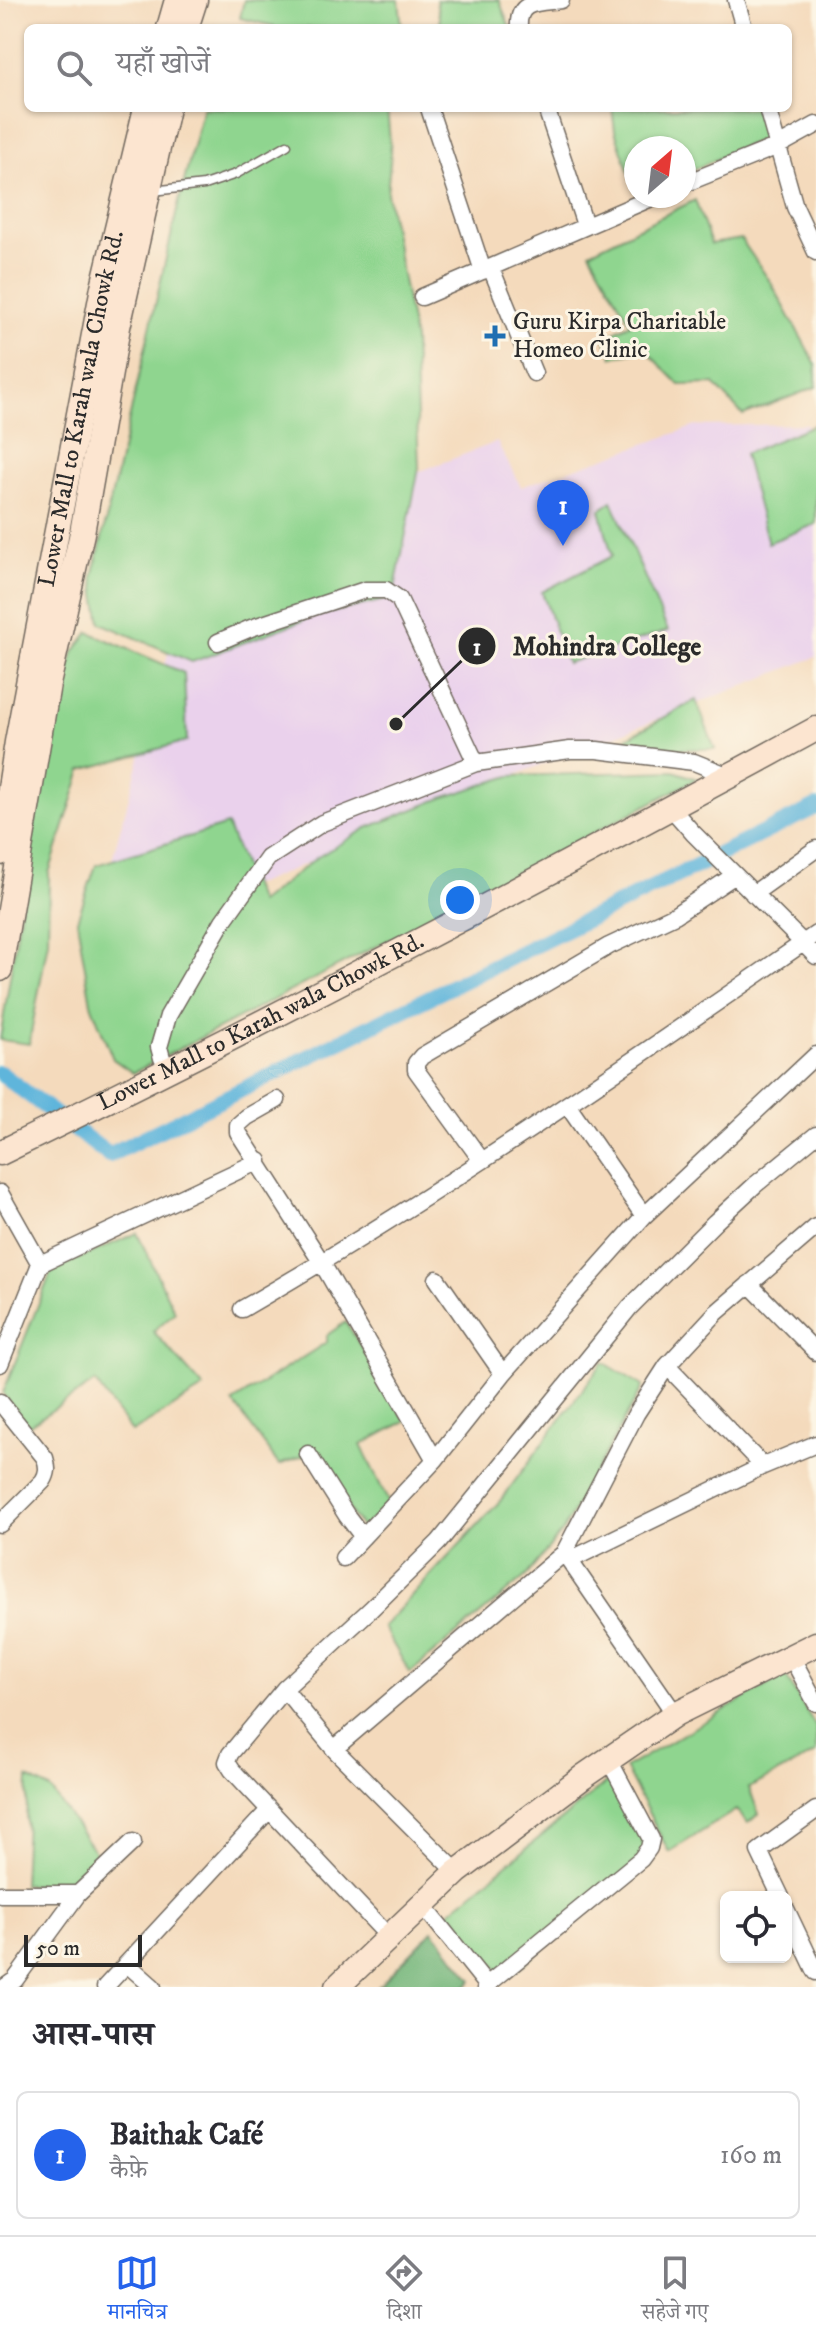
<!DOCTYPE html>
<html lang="hi">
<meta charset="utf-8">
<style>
body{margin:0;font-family:"IM FELL DW Pica","Noto Serif Devanagari",serif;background:#f7f7f7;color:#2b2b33}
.controls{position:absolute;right:24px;bottom:24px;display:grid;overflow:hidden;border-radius:12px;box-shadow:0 2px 6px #0004}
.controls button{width:72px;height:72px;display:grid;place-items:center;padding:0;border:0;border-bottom:2px solid #e1e1e2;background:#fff;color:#2b2b33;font:40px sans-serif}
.compass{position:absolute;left:624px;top:136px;width:72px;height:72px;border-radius:50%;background:#fff;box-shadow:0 2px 6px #0004;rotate:28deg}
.scale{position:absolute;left:24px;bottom:20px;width:118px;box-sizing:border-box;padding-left:8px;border:4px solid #2b2b2b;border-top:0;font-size:22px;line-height:28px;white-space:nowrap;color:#2b2b2b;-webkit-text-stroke:6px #fcf5e5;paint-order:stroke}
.you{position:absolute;left:460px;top:900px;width:28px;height:28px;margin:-20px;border:6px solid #fff;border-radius:50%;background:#1a73e8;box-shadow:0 0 0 12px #1a73e833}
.badge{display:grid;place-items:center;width:52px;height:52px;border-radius:50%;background:#2563eb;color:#fff;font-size:26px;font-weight:700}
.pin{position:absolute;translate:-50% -66px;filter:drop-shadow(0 2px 4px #0008)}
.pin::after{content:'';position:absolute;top:42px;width:28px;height:24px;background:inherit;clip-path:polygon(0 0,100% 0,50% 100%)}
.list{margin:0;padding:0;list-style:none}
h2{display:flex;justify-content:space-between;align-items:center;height:104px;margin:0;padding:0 32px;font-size:34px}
h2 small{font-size:26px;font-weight:400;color:#7c7c81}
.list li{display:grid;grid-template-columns:52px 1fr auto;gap:24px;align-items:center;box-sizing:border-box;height:128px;margin:0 16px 16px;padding:0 16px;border:2px solid #e1e1e2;border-radius:12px}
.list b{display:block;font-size:30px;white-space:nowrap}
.list p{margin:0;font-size:26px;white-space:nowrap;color:#7c7c81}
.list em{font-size:26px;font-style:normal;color:#7c7c81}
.icon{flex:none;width:44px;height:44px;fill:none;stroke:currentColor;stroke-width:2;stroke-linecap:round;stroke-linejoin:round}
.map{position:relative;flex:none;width:816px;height:1987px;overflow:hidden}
.search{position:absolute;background:#fff;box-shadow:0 2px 6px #0004;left:24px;right:24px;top:24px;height:88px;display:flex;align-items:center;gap:20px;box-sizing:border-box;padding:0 28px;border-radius:12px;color:#7c7c81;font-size:30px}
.sheet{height:248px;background:#fff}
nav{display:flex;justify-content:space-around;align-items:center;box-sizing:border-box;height:112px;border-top:2px solid #e1e1e2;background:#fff;font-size:22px;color:#7c7c81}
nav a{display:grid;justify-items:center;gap:4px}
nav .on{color:#2563eb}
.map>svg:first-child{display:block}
</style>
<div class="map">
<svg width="816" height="1987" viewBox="0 0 816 1987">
<rect width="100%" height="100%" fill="#fcf5e5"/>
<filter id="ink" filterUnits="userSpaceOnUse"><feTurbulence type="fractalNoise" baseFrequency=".0125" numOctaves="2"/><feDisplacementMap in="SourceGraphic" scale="16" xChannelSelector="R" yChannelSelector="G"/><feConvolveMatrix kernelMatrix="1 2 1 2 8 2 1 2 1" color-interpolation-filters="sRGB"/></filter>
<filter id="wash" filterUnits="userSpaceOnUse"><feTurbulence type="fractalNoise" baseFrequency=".006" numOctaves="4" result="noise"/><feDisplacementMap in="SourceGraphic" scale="32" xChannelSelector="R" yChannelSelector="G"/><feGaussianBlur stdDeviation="1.8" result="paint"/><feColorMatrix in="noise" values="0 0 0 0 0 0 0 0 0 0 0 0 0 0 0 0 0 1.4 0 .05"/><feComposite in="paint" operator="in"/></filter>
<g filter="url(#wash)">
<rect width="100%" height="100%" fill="#f4dabc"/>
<!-- built -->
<path fill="#ead1ec" d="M807,424L816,439V657L472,792L258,884L101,900L192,566L250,536L497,442L521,487L696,426Z"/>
<!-- green -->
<path fill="#8fd58f" stroke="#5d805d" stroke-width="2" d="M244,0H399L402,28H274V26L240,18Z
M436,0H499L510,28H441Z
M203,108H387L391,153L387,193L414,339L419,468L393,598L312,617L192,662L101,623L93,577L180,197Z
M612,108H763L770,135L684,174V148H636V193L615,131Z
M695,200L711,244L741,239L773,286L816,365V387L743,415L714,384L680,385L645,349L613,357L604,337L631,324L590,252Z
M816,424V524L768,543L744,454Z
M612,501L668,631L567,663L542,592L612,556L600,510Z
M89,632L184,673L187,741L82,770L49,873L48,941L29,1044L0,1040L45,756L74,652Z
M696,700L715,749H607Z
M674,771L697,779L133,1073L113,1059L91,1004L77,920L96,865L227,825L259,903L316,858L367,828L442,798L510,776Z
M137,1233L175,1312L153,1331L204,1388L132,1432L95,1382L25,1428L3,1393L52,1270Z
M346,1322L406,1421L361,1445L389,1503L363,1530L311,1453L279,1465L233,1402L327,1342V1335Z
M603,1362L643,1386L562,1532L526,1576L410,1673L383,1627L500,1501Z
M785,1675L816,1727V1753L749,1788L759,1814L748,1823L736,1810L669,1852L625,1768Z
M614,1776L652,1858L506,1979L448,1913Z
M28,1778L50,1789L103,1863L77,1884L23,1885Z"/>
<!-- forest -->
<path fill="#73b67a" stroke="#4f7052" stroke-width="2" d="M433,1930L472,1980L466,1987H378Z"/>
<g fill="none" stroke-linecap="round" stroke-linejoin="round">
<!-- canal -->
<path stroke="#5fb5db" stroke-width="16" d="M0,1073L109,1155L816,807"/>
</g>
</g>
<g filter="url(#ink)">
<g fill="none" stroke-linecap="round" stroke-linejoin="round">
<!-- lane casing -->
<g stroke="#71685e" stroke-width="11">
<path id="lane" d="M153,191L204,185L236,174L287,145"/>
</g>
<!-- street casing -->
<g stroke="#71685e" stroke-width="19">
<path id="street" d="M736,0L744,28
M519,28C517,0 538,3 561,0
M429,108L483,271
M546,108L585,225
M767,108L795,207L816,252
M684,184L778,146L816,125
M491,268L534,373
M422,297L656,196
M218,642L251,628L365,590H386L399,599L476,763
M671,808L693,833L816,956
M753,894L816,849
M169,1070L162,1058L159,1047L168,1016L223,921L268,858L322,823L476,763L570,750H597L694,762L729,776
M277,1100L247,1117L238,1125V1132L322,1263L435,1460
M568,1106L644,1216
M482,1161L416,1070V1063L422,1056L609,946L675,915L735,875
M0,1193L40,1264L0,1364
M40,1264L259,1161
M437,1279L503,1374L644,1216L816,1055
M749,1284L816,1352
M242,1309C440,1195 628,1064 816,934
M667,1366L763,1466
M0,1402L45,1458C48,1467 48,1473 43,1481L0,1524
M308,1454L347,1516L363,1537
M565,1554L675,1714
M343,1558L435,1460L503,1374
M570,1560L763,1466L816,1444
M791,1656L816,1703
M284,1689L334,1749L457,1872
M334,1749L564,1553L636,1414L667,1366L716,1313L816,1227
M0,1894H78
M781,1897L759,1851L816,1810
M423,1905L487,1985L485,1987
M786,1909L816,1972
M389,1937L232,1770L227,1762L230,1754L284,1689L371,1609L439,1542L630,1307L715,1222L755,1185L816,1135
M127,1964L153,1987
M487,1985L641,1859L649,1848L651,1839L609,1760
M5,1987L15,1980L78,1894L133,1842
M105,1987L269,1810"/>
</g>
<!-- secondary casing -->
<g stroke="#71685e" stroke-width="27">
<g id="secondary">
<path d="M169,28L177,0"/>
<path d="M186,28L195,0"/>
<path id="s1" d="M0,853L17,742L103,287L146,108"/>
<path d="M0,969L48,684L82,533L118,327L167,108"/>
<path id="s2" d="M0,1153C276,1019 547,875 816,729"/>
<path d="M337,1987L457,1872L583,1777L675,1714L816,1644"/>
</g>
</g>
<!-- lane -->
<use href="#lane" stroke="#fff" stroke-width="8"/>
<!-- street -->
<use href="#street" stroke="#fff" stroke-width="16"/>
<!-- secondary -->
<use href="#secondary" stroke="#fce5d0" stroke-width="24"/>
</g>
</g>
<!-- markers -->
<path fill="#1f6fb2" stroke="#fcf5e5" stroke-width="3" d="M491 324h8v8h8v8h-8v8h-8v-8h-8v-8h8z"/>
<g text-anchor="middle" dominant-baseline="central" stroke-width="6" stroke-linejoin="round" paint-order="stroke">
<!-- poi labels -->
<g font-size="24" fill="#2b2b2b" stroke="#fcf5e5" text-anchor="start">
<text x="513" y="322">Guru Kirpa Charitable<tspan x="513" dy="28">Homeo Clinic</tspan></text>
</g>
<!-- street labels -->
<g font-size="24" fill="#2b2b2b" stroke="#fcf5e5">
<text stroke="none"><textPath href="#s1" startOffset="452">Lower Mall to Karah wala Chowk Rd.</textPath></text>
<text stroke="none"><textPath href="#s2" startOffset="292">Lower Mall to Karah wala Chowk Rd.</textPath></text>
</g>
</g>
<!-- callouts -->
<path fill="none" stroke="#2b2b2b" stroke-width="3" d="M396 724L477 646"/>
<g fill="#2b2b2b" stroke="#fcf5e5" stroke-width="3">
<circle cx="396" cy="724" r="8"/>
<circle cx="477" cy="646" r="20"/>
</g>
<g font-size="24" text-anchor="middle" font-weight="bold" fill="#fff">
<text x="477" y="655">1</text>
</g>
<g font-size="26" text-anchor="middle" font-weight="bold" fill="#2b2b2b" stroke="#fcf5e5" stroke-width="6" stroke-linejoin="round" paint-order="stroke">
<text x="607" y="655">Mohindra College</text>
</g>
</svg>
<div class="controls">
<button><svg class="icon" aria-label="locate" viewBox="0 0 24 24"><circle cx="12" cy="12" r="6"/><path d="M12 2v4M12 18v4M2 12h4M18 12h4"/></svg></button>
</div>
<svg class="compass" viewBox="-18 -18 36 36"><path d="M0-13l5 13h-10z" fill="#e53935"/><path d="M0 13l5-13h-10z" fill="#7c7c81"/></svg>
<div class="scale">50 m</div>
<div class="you"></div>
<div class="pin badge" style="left:563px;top:546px">1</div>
<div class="search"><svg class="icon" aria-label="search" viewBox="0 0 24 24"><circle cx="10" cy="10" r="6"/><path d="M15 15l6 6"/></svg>यहाँ खोजें</div>
</div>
<section class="sheet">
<h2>आस-पास<small></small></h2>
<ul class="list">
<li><span class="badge">1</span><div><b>Baithak Café</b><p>कैफ़े</p></div><em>160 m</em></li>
</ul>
</section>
<nav>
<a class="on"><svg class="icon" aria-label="map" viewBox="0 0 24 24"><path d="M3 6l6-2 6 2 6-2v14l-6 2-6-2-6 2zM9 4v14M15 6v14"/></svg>मानचित्र</a>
<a><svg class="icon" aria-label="directions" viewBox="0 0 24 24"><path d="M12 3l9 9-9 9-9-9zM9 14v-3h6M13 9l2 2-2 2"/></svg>दिशा</a>
<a><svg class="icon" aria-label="saved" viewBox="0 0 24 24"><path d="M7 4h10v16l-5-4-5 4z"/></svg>सहेजे गए</a>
</nav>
